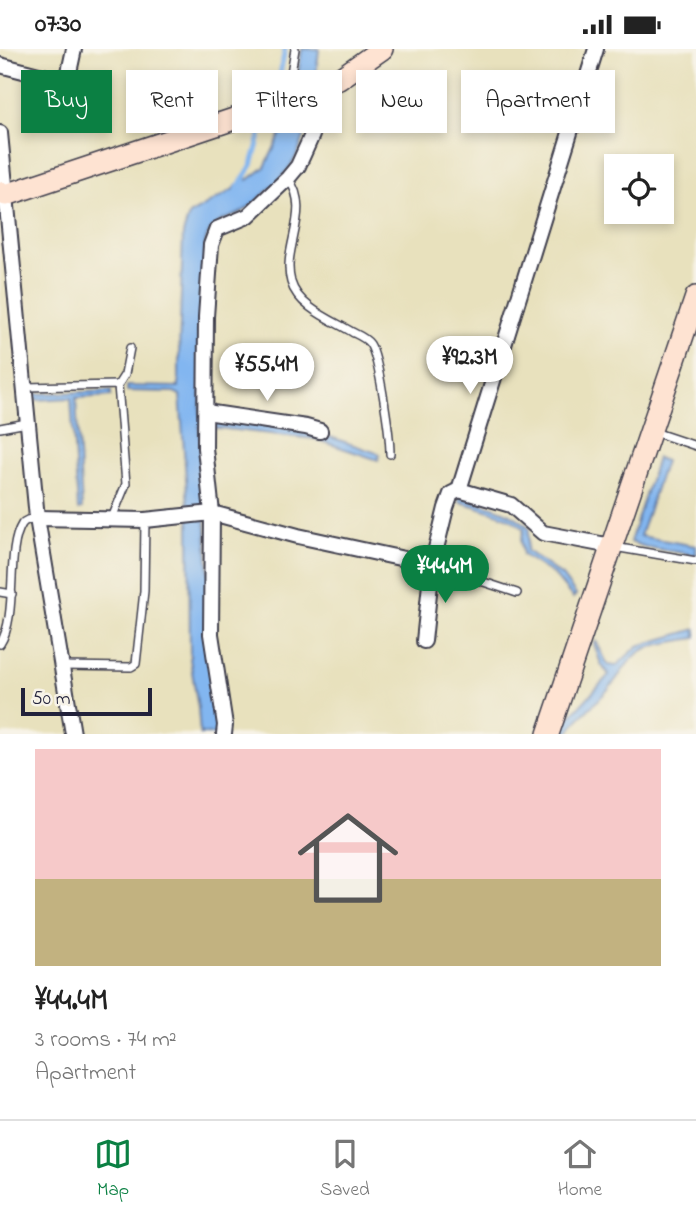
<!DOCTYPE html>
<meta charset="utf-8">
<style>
body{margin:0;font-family:"Indie Flower",sans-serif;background:#f6f6f6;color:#222;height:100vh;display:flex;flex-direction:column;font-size:26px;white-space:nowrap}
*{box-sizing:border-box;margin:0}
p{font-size:23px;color:#767676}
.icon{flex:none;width:38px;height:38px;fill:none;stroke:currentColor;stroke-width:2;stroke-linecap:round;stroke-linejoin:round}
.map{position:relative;height:685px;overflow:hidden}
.panel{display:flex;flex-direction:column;background:#fff;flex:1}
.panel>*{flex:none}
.hud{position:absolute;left:21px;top:21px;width:654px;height:63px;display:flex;gap:14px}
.controls{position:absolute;left:604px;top:105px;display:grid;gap:14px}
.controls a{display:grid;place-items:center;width:70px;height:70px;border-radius:0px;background:#fff;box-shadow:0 4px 10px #0003;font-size:35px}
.scale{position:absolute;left:21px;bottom:18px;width:131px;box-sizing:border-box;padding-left:7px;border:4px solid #22223b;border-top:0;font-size:19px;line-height:24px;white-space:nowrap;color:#22223b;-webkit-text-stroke:5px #f7f3e8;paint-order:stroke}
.price{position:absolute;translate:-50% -60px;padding:0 16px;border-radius:24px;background:#fff;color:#222;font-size:23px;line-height:46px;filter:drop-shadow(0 2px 4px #0008)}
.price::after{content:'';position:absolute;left:50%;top:42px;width:21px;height:16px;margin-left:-10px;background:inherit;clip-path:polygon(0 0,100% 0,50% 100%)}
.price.active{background:#0b8043;color:#fff}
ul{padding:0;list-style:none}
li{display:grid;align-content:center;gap:14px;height:371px;padding:0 35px}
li+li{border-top:2px solid #e0e0e0}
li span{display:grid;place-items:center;height:217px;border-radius:0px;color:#555}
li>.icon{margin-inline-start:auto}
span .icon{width:126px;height:126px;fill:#fffc;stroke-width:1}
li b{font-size:30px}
.pill{padding:0 24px;border-radius:0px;background:#fff;box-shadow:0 4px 10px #0003;font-size:24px;line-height:63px}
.pill.active{background:#0b8043;color:#fff}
.status{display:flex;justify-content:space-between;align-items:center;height:49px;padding:0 35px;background:#fff;direction:ltr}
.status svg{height:19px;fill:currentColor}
.dock{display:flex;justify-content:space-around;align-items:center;height:98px;border-top:2px solid #e0e0e0;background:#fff;font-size:19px;color:#767676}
.dock a{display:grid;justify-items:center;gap:4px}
.dock .active{color:#0b8043}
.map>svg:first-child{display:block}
.water{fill:#82b6f0;stroke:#526c96;stroke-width:2}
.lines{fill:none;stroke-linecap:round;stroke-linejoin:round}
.stream{stroke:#82b6f0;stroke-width:5}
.lane-casing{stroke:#403f4e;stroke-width:10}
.street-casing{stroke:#403f4e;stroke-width:18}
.secondary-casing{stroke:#403f4e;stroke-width:24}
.lane{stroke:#fff;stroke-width:7}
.street{stroke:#fff;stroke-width:14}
.secondary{stroke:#fee3d2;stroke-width:21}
</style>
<div class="status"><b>07:30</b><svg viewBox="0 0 49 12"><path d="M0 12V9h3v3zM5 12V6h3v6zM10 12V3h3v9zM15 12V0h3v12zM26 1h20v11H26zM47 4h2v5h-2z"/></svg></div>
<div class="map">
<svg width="696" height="685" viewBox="0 0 696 685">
<rect width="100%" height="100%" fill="#f7f3e8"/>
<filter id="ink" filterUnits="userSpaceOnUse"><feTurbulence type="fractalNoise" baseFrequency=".0143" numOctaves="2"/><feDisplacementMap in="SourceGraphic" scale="14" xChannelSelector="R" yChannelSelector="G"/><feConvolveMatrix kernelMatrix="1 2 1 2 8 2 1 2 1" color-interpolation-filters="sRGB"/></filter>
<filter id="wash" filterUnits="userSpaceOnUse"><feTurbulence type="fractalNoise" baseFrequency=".00686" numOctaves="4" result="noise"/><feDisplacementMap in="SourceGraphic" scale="28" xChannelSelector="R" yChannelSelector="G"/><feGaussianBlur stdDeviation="1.57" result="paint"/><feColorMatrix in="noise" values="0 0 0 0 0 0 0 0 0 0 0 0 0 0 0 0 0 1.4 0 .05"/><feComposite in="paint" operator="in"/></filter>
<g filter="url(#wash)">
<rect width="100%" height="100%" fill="#e8e1bd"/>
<g class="water">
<path d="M302,0H319C315,35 311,86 291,116C283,129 261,148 249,158C231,174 213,165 205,194L200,369L316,383L380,405L378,411L315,390L199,377L219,675L218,685H200L198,659L190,610L189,472L180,346L174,343L127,342V337L179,338V303L183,185L189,166L232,141L245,129L248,131L265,118L292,62Z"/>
<polygon points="111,342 111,347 76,349 82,460 78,461 71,349 36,351 35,345"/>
<polygon points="657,409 665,412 640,487 696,497 696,506 646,498 630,493"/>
<path d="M460,447C484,457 510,459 529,479L527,502L562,527L576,546L573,549L554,526L523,506L521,492L524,480C506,463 481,461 459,452Z"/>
<path d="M696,580V589C679,592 658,594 643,601C628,610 622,624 611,637C598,654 578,666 568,685H559L562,676L609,626L601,615L594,595L596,592L608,616L616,617L638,597Z"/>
</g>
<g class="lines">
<g class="stream">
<polyline points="270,44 277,41 285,0"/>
<polyline points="238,138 252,116 262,80"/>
</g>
</g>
</g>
<g filter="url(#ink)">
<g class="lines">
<defs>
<g id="lane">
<polyline points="287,48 295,0"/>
<path d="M288,129C313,162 281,199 291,233C298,258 332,271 352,283C358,286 366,289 370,295C379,309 390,385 390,405"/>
<polyline points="118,336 125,325 130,299"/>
<polyline points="25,338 118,336 126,435 112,469"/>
<polyline points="0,379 27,374"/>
<polyline points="654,383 696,397"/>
<polyline points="614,498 696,512"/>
<polyline points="432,516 517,544"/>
<polyline points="0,543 12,545"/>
<path d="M0,595C19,566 5,502 22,475C26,470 31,470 37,469"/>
<polyline points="62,617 131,618 136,615 144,542 145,471"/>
</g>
<g id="street">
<polyline points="0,16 58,31 68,28 74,0"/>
<polyline points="0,84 37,469 73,685"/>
<polyline points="206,363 306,378 320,382"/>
<polyline points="459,441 511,456 543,484 611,497"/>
<polyline points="37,469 145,471 212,464 298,487 432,516 446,459 451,445 459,441 596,0"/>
<polyline points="424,592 432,516"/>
<polyline points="224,685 225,676 211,585 212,464 205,399 206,268 211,196 217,180 248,167 288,129 298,117 312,86 323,38"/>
</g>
<g id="secondary">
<polyline points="0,143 6,146 279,55 339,30 382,0"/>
<polyline points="548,685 696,248"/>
</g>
</defs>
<use href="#lane" class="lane-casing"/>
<use href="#street" class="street-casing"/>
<use href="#secondary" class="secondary-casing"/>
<use href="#lane" class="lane"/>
<use href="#street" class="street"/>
<use href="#secondary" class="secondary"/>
</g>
</g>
</svg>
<div class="controls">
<a><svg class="icon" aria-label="locate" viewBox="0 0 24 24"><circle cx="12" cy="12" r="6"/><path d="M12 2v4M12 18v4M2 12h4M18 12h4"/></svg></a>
</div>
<div class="scale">50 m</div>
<b class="price" style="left:470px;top:347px">¥92.3M</b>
<b class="price" style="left:267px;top:354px">¥55.4M</b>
<b class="price active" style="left:445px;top:556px">¥44.4M</b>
<div class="hud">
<a class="pill active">Buy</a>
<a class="pill">Rent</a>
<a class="pill">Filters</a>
<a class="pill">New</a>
<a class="pill">Apartment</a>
</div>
</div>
<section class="panel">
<ul>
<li><span style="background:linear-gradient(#f6c9c9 60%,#c2b280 0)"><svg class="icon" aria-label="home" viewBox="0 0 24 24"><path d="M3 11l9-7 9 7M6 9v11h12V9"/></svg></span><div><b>¥44.4M</b><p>3 rooms · 74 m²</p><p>Apartment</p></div></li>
</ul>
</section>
<nav class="dock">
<a class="active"><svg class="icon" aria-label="map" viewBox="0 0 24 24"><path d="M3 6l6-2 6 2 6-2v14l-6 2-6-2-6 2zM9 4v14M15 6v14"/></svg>Map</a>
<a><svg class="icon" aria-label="saved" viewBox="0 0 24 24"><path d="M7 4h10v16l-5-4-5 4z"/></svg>Saved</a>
<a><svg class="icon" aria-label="home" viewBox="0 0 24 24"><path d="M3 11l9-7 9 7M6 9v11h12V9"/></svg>Home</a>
</nav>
